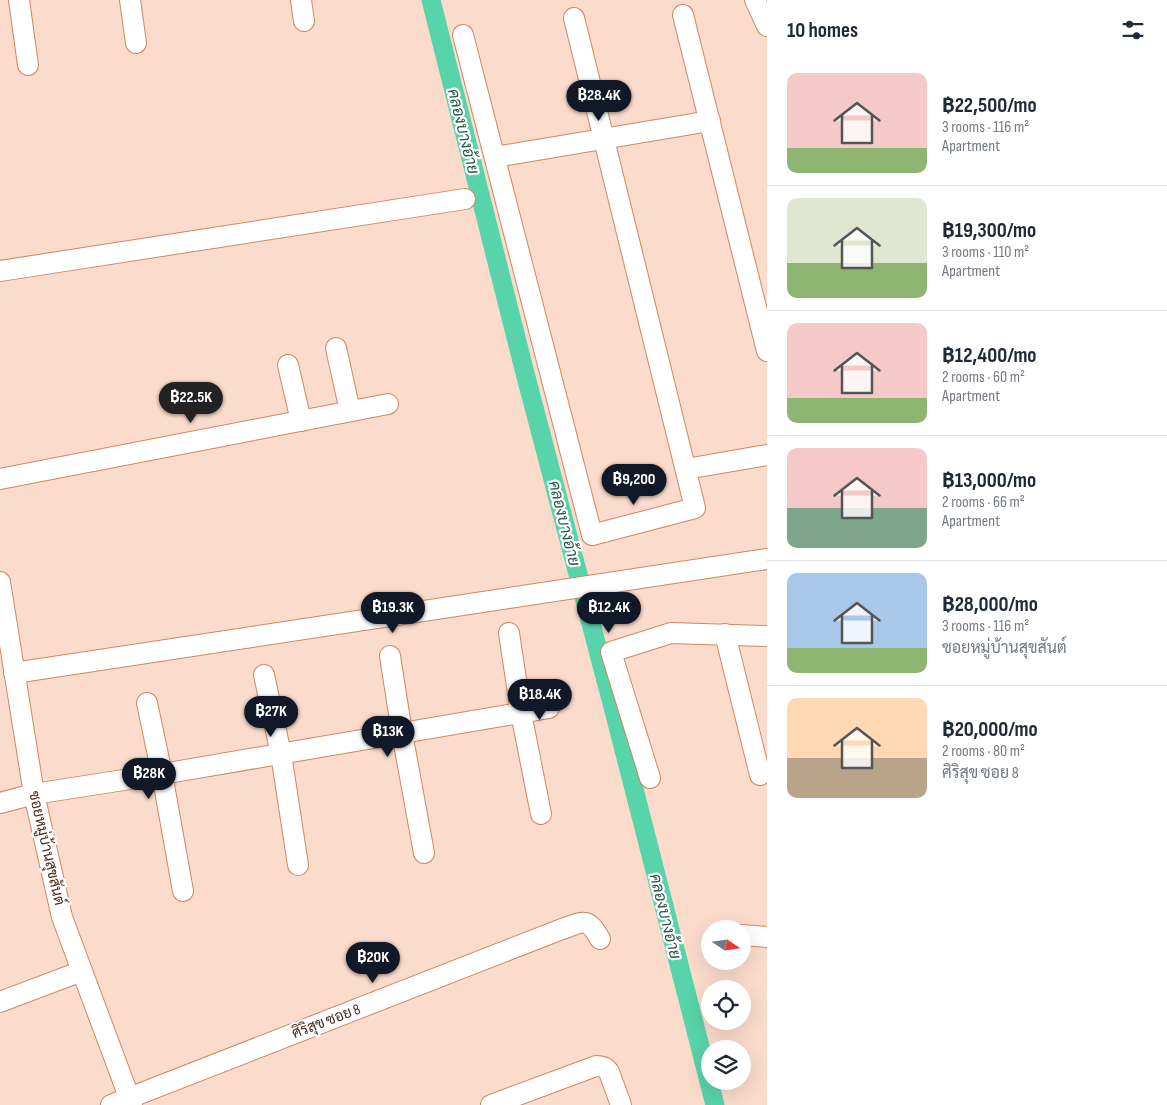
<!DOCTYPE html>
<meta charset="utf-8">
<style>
body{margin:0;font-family:"Sofia Sans Condensed",Sarabun,sans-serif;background:#f2f2f3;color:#1f2937;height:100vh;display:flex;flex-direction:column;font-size:19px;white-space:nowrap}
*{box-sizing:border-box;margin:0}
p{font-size:16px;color:#747a83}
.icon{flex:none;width:28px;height:28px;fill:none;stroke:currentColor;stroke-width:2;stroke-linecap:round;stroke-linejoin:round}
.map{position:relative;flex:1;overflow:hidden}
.details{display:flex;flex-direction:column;background:#fff;width:400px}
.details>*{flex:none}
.needle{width:32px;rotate:103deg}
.controls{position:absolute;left:701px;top:920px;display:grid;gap:10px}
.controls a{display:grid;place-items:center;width:50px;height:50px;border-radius:50%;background:#fff;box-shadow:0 5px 20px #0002;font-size:25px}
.price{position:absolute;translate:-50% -42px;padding:0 11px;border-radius:18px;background:#111827;color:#fff;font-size:16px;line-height:32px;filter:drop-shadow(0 1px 2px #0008)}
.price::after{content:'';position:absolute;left:50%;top:30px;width:15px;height:11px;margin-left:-8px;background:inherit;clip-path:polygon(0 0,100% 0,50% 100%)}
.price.current{background:#222;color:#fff}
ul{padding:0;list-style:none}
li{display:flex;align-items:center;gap:15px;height:125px;padding:0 20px}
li+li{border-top:1px solid #e0e1e3}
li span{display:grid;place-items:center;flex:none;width:140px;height:100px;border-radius:10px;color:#555}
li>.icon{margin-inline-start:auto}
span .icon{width:60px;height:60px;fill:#fffc;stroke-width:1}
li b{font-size:21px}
h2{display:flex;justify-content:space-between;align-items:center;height:60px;padding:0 20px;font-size:21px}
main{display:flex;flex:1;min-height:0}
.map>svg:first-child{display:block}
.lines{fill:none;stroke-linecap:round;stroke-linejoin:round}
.canal{stroke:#57d4a9;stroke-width:19}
.minor-casing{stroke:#cf8763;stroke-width:22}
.minor{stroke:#fff;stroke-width:20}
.labels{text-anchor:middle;stroke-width:4.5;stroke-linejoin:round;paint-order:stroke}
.street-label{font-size:15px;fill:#4d2f1f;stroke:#fff}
.water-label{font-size:16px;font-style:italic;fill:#245745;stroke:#fff}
</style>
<main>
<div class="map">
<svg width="767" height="1105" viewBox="0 0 767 1105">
<rect width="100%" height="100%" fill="#fbdbcc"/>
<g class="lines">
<polyline class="canal" points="431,0 526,377 613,707 715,1105"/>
<defs>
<g id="minor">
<polyline points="19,0 28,65"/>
<polyline points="130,0 136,43"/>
<polyline points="301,0 304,21"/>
<polyline points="755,0 767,26"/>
<polyline points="683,15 767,351"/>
<polyline points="463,35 592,535 695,508 574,18"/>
<polyline points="495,157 710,121"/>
<polyline points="0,271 465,199"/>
<polyline points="336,348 350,411"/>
<polyline points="288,365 301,421"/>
<polyline points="686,469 767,455"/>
<polyline points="0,479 388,404"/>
<polyline points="0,582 34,794 62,917 82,971 132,1105"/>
<polyline points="509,633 521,713 541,814"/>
<polyline points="725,634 760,775"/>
<polyline points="390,656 402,733 424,853"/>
<polyline points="14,673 767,559"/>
<polyline points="264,675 281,754 298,865"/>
<polyline points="147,703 162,774 183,891"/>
<polyline points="650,778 611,652 671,633 767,636"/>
<polyline points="0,803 34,794 162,774 549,708"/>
<polyline points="742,935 767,937"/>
<polyline points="0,1002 82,971"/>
<path d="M111,1105L562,929C585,921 587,917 600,939"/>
<path d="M491,1105L596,1066C602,1066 606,1067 609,1072L621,1105"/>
</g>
</defs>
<use href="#minor" class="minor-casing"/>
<use href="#minor" class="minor"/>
</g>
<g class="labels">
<g class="street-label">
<text transform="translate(47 848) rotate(77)" y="5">ซอยหมู่บ้านสุขสันต์</text>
<text transform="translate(326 1021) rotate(-21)" y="5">ศิริสุข ซอย 8</text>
</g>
<g class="water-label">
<text transform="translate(464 131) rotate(76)" y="6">คลองบางอ้าย</text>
<text transform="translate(565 523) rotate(76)" y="6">คลองบางอ้าย</text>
<text transform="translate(666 916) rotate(76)" y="6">คลองบางอ้าย</text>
</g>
</g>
</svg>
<div class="controls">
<a><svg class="needle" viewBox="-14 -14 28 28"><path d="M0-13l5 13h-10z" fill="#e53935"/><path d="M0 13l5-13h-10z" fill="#747a83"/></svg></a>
<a><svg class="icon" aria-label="locate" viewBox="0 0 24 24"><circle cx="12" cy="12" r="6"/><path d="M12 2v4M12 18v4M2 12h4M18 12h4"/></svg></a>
<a><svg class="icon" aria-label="layers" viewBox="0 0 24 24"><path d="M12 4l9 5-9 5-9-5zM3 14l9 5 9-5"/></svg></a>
</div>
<b class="price" style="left:599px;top:122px">฿28.4K</b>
<b class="price current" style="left:191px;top:424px">฿22.5K</b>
<b class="price" style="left:634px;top:506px">฿9,200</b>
<b class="price" style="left:393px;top:634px">฿19.3K</b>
<b class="price" style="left:609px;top:634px">฿12.4K</b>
<b class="price" style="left:540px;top:721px">฿18.4K</b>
<b class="price" style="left:271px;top:738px">฿27K</b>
<b class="price" style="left:388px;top:758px">฿13K</b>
<b class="price" style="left:149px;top:800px">฿28K</b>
<b class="price" style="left:373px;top:984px">฿20K</b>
</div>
<section class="details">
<h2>10 homes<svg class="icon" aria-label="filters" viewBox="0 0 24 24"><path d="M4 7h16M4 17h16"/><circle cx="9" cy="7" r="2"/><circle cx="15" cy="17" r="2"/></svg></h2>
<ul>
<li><span style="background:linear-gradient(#f6c9c9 75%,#8fb573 0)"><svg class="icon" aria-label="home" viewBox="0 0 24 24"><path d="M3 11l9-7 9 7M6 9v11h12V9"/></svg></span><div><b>฿22,500/mo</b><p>3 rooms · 116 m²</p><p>Apartment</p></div></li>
<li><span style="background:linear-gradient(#dfe7d0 65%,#8fb573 0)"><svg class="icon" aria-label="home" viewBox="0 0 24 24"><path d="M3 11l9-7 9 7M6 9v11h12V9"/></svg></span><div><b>฿19,300/mo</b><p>3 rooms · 110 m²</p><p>Apartment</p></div></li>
<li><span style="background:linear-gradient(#f6c9c9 75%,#8fb573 0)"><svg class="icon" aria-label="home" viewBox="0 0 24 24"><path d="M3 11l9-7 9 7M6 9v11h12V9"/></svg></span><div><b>฿12,400/mo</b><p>2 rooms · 60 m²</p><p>Apartment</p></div></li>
<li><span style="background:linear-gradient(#f6c9c9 60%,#7fa58c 0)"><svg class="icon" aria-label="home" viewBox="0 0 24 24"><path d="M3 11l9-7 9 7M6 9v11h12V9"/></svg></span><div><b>฿13,000/mo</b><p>2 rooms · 66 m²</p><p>Apartment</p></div></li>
<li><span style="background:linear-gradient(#a9c7e8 75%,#8fb573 0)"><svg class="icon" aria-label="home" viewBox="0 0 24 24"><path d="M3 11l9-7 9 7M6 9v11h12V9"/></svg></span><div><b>฿28,000/mo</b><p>3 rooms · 116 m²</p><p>ซอยหมู่บ้านสุขสันต์</p></div></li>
<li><span style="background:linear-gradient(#ffd9b3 60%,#b9a48a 0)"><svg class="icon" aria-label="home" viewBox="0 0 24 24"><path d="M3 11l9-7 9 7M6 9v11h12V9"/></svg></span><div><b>฿20,000/mo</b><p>2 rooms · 80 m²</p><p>ศิริสุข ซอย 8</p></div></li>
</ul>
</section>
</main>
